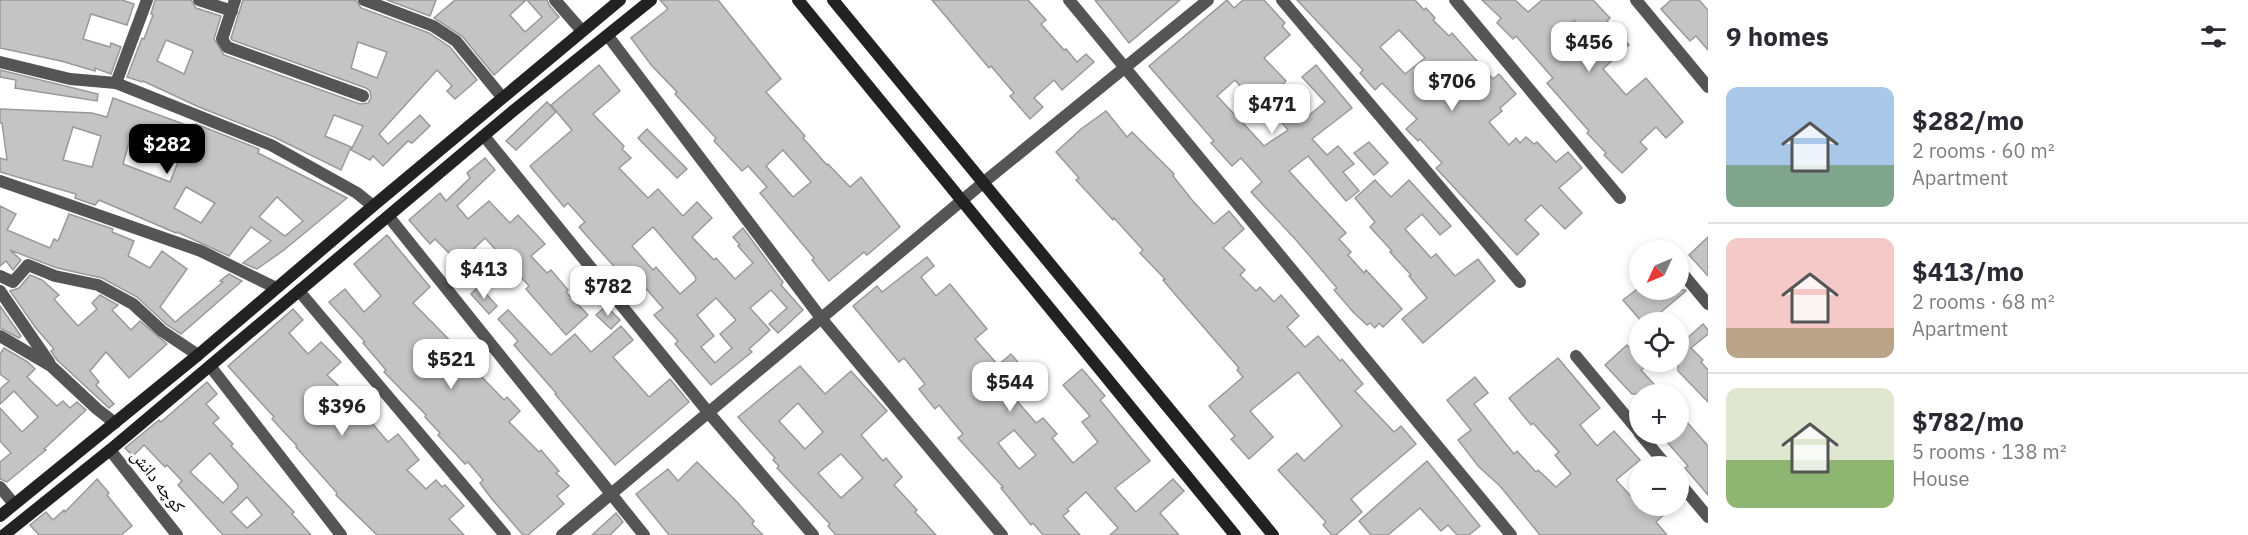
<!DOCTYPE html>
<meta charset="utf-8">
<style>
body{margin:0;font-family:"IBM Plex Sans","Noto Naskh Arabic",sans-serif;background:#f2f2f3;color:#2b2b33;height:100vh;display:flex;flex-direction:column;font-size:22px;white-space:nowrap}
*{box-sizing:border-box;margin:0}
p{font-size:20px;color:#7c7c81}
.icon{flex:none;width:33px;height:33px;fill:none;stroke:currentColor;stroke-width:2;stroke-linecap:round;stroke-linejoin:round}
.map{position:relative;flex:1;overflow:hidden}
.drawer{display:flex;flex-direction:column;background:#fff;width:540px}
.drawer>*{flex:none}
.needle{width:39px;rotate:226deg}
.fabs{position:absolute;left:1629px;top:240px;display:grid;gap:12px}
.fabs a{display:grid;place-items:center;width:60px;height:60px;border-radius:50%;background:#fff;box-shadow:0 3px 9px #0003;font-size:30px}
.price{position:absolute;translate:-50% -51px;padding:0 14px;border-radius:12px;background:#fff;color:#222;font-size:20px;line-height:39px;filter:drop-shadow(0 2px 3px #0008)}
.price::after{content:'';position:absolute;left:50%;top:36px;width:18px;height:14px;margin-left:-9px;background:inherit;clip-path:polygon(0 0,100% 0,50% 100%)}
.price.selected{background:#000;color:#fff}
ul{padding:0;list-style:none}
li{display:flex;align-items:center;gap:18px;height:150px;padding:0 18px}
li+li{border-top:2px solid #e1e1e2}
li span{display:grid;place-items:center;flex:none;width:168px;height:120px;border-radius:12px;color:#555}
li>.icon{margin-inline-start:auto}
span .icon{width:72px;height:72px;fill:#fffc;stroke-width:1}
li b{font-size:26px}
h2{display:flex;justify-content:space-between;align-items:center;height:72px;padding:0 18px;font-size:26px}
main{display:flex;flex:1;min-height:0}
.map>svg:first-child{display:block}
.building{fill:#c4c4c4;stroke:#999;stroke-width:1.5;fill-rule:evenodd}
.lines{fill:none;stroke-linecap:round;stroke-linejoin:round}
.street{stroke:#555;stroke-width:12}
.secondary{stroke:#222;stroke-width:12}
.labels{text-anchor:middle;stroke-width:5;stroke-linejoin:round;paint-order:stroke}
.street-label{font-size:18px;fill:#000;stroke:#fff}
</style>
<main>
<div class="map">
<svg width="1708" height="535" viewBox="0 0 1708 535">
<rect width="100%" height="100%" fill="#fff"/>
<g class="building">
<polygon points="0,0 122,0 134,4 127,25 91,14 83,39 110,47 111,43 121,47 111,74 95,68 95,71 61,61 0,48"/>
<path d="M155,0H191L196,8L221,16L214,39L224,55L360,104L368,103L371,98L370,91L366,88L232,40L231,38L243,0H356L361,8L429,33L450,47L477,80L455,99L447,91L452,86L437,70L379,134L388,144L420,115L430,126L412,143L408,141L383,166L373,156L370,160L351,150L363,126L334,115L325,136L351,147L341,170L274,137L199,107L143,81L142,82L127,77L142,38L144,39L153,15L151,14ZM166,40L193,51L184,74L157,61ZM358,42L387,52L377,78L351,68Z"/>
<polygon points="387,0 436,0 430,16"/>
<polygon points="455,0 526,0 510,15 525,32 542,17 527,0 547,0 549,5 559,17 494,75 462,36 434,18"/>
<path d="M660,0H718L781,79L766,92L805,136L803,138L827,165L828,164L850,187L861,177L900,227L867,255L864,252L829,281L812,260L814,258L760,193L767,187L748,166L742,171L714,141L716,138L675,94L677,92L652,66L631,38L668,9ZM783,150L811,182L793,197L766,166Z"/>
<polygon points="932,0 1028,0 1046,20 1041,24 1064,50 1066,49 1077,62 1086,54 1094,62 1062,90 1054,80 1034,98 1043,107 1030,119 1010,96 1014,93 991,66 989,68"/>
<polygon points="1095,0 1180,0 1129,43"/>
<path d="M1227,0L1234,8L1243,0H1264L1285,23L1282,26L1290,35L1264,58L1286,81L1281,86L1307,117L1325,102L1302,77L1316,65L1352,108L1312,139L1327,155L1338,146L1354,164L1343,172L1359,191L1346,201L1308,156L1289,171L1346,233L1339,239L1351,252L1348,255L1364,273L1366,270L1402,309L1383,327L1379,323L1375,328L1370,323L1367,325L1354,313L1334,290L1337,288L1296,240L1251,192L1262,182L1241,158L1232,166L1211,143L1214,141L1149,66ZM1235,80L1252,100L1235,115L1217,96ZM1266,103L1288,130L1264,146L1243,123Z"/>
<path d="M1297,0H1415L1424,10L1426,8L1435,18L1433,20L1449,36L1452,33L1493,79L1499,74L1516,94L1500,108L1502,111L1489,122L1509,145L1516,138L1520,143L1526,137L1534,144L1537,142L1556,162L1568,152L1582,168L1559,188L1582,213L1565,229L1541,205L1525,220L1539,234L1517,255L1436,168L1442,163L1420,139L1418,141L1406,129L1417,119L1382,83L1375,90L1360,73L1363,70ZM1399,30L1425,58L1405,74L1380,47Z"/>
<path d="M1482,0H1515L1528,12L1542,0H1593L1610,18L1607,21L1629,45L1603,69L1626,95L1646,78L1683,122L1666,138L1656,127L1640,142L1647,149L1622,173L1604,155L1606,153L1587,133L1589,131L1547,83L1553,78L1516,36L1513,39L1497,23L1501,18ZM1574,20L1590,39L1570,58L1553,40Z"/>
<polygon points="1671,0 1699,0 1708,10 1708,50 1696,36 1690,41 1661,9"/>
<path d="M599,65L620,91L593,114L624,146L622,149L631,158L619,168L648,198L658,189L683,216L697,202L712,218L692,237L714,260L716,258L735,279L753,263L738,246L740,245L733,237L743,228L783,282L781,285L803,310L778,333L769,324L787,308L771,290L750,308L770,330L749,349L752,352L711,385L675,344L678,341L654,315L663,308L642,284L635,290L579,227L585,222L568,203L564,207L530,166L572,130L551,105ZM653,227L695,276L696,280L680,294L656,267L653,270L632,246ZM716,298L736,320L720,334L732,348L715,363L701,347L714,336L697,315Z"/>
<polygon points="0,70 98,94 97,101 15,88 16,80 0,77"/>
<path d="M113,98L194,128L196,124L259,149L258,153L347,198L284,250L257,269L243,263L271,241L251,227L229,256L177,232L176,233L99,200L95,205L75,198L76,194L0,172V158L7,160L2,123H0V109L92,113L107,117ZM73,127L101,136L92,167L63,160ZM132,132L182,152L170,182L123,164ZM186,187L215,203L201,223L174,208ZM277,197L303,221L285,236L259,217Z"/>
<polygon points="547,102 556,112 516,150 506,141"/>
<polygon points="1106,111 1127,137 1132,132 1174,174 1173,176 1192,200 1214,224 1229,211 1244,229 1223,248 1245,270 1240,275 1256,291 1260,287 1274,302 1281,295 1299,316 1287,327 1305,347 1318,336 1340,361 1342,359 1363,384 1355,391 1394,432 1401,426 1416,444 1351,499 1362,512 1336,535 1332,535 1323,525 1326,522 1278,470 1297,453 1304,461 1342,426 1298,372 1250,411 1273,437 1249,459 1231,439 1235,436 1209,406 1243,377 1237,370 1239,368 1180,300 1163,280 1165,279 1140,253 1143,250 1114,218 1113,220 1076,180 1079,178 1056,152 1081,129"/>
<polygon points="647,129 687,169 677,178 638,138"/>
<polygon points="1369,142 1388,163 1374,175 1354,153"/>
<polygon points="485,158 495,170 457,206 468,219 489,201 510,223 518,215 545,244 531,256 547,273 551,270 568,290 566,292 588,315 566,335 526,289 529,286 485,238 459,263 435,239 430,244 409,220 440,193 446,201 470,178 467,173"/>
<polygon points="1375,180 1391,197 1409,180 1451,226 1440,235 1422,214 1405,229 1431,258 1436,254 1455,276 1478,259 1495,281 1423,343 1402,319 1427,298 1409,276 1411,275 1390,252 1392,251 1370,227 1375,222 1355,198"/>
<polygon points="0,206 16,214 7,230 50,248 54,239 58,241 69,214 113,229 112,232 134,241 128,256 150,268 162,251 187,269 160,307 175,322 223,282 220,281 229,274 242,281 181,334 167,325 137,297 102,278 57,268 10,250 21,260 13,270 6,261 0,266"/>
<polygon points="387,235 430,287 413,303 478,369 476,371 504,400 507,397 520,411 509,422 539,452 541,450 559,471 556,473 569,486 557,496 564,504 528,535 523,535 491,498 480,483 483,480 468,462 465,464 438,435 440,433 425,417 426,415 384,372 386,370 363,343 365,342 329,302 345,289 364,312 381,296 354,264"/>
<polygon points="1708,237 1708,276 1689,255"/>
<path d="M927,257L934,266L921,277L936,296L950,284L987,329L975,339L998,365L1011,354L1030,376L1010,393L1036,423L1043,418L1057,434L1052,438L1073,463L1098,442L1082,422L1090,416L1063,385L1082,369L1105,396L1100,400L1150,461L1115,488L1136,512L1173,479L1184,491L1160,513L1179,535H1110L1118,528L1086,492L1067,509L1069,511L1063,516L1080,535H1043L1033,523L1031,525L1001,488L1003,487L958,438L963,434L939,405L935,409L919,389L925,384L904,358L899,362L853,306L877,286L882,292ZM1014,430L1036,455L1019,469L998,443Z"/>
<polygon points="30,275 42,280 59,295 54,299 78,326 97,309 92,303 100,295 118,305 112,310 131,330 140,321 167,344 129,378 106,352 90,371 99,382 96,385 114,404 109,408 57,360 51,351 54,349 35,327 10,291 19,288"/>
<polygon points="479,286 497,306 489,314 471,294"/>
<polygon points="1636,290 1685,290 1686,291 1649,322 1642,322 1623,300"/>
<polygon points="0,306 21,336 19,338 0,328"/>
<polygon points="606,306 620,320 611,329 596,315"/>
<polygon points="293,309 303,320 289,333 308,354 321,342 341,362 327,375 349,396 388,442 398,434 419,460 407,470 426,489 436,480 442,487 445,485 464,506 449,519 464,535 377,535 336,495 337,493 296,447 297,446 272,419 274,417 228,366"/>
<polygon points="508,310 551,355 575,334 591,352 621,326 633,340 613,357 649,397 670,379 689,402 615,465 555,394 556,393 514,345 518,341 498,319"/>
<polygon points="1703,324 1708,330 1708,334 1691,348 1703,360 1701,362 1708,370 1708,402 1678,371 1678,335 1684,341"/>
<polygon points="1627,345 1640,359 1640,362 1646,366 1641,370 1663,394 1632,394 1605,365"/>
<polygon points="4,348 28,362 35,369 27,377 57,406 63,401 70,408 77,402 86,410 44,449 46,450 7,482 0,479 0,462 11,453 0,441 0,408 22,432 38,417 14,391 0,404 0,389 9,381 0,374 0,354"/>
<polygon points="1558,358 1600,408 1580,425 1597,446 1614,431 1640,460 1616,480 1640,506 1673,506 1656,522 1667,535 1540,535 1500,486 1479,467 1458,440 1471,430 1447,400 1475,377 1488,393 1474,404 1514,454 1517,451 1536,472 1538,470 1556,487 1571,474 1555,455 1559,452 1533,423 1531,425 1509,398"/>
<path d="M800,366L825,394L851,371L887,411L861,435L883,461L886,458L902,477L894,485L917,510L915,512L936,535H836L828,526L830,524L777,468L779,466L773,460L775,458L738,417ZM798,403L823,432L805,449L779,421ZM841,454L863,478L841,498L818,473Z"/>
<path d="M207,382L217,394L206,404L219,418L213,423L233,444L231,446L294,512L292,514L311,535H223L178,485L182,481L167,465L165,467L144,445L133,456L125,448L159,420L161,422ZM210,453L238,485V488L223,503L190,472ZM247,497L262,515L247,528L231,512Z"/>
<polygon points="1678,412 1708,446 1708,495 1685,468 1688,466 1660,434 1678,434"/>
<polygon points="1427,461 1480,526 1469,535 1457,535 1448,525 1441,531 1420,508 1388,535 1371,535 1359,521"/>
<polygon points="697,462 737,502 754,521 752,524 763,535 669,535 636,494 668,469 678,481"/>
<polygon points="97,479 109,493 107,495 132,526 121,535 39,535 30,525 46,512 53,520 64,510 65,512"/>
<polygon points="616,513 623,522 610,535 592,535"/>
</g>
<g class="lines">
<g class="street">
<polyline points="199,0 232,11"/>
<polyline points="235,0 222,39 227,47 363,96"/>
<polyline points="364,0 433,26 456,41 502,97"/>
<polyline points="555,0 582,31"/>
<polyline points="1069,0 1511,535"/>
<polyline points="1282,0 1520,282"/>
<polyline points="1455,0 1620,198"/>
<polyline points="1636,0 1708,87"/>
<polyline points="608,36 821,318 1002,535"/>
<polyline points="0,62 70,79 116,83 271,145 357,193 373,206"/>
<polyline points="116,83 147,0"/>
<polyline points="484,136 708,412 813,535"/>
<polyline points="0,181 201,251 276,288"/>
<polyline points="389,217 644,535"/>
<polyline points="1678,268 1708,304"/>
<polyline points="0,276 13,282 28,265 55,276 98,285 133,304 162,331 198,355"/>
<polyline points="0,291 49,362"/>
<polyline points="299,291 505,535"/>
<polyline points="0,336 51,366 97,409 115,423"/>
<polyline points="1576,356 1640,433"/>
<polyline points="210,366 341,535"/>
<polyline points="1640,434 1667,466"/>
<polyline points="110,450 177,535"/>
<polyline points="1678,481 1708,517"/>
<polyline points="0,487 14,504"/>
<polyline points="562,535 984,182 1208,0"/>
</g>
<g class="secondary">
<polyline points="798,0 1235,535"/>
<polyline points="833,0 1273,535"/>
<polyline points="0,516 198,355 373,206 620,0"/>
<polyline points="4,535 110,450 513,111 651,0"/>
</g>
</g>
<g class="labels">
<g class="street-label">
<text transform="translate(158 481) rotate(52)" y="6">کوچه دانش</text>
</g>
</g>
</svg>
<div class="fabs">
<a><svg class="needle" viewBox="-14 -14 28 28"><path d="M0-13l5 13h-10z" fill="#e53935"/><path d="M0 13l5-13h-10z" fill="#7c7c81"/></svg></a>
<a><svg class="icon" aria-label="locate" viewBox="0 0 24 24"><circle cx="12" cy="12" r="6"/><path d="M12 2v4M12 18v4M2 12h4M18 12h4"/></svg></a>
<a>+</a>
<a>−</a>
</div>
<b class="price" style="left:1589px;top:73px">$456</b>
<b class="price" style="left:1452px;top:112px">$706</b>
<b class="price" style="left:1272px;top:135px">$471</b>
<b class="price selected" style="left:167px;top:175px">$282</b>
<b class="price" style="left:484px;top:300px">$413</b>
<b class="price" style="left:608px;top:317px">$782</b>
<b class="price" style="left:451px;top:390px">$521</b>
<b class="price" style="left:1010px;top:413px">$544</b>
<b class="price" style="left:342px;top:437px">$396</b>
</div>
<section class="drawer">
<h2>9 homes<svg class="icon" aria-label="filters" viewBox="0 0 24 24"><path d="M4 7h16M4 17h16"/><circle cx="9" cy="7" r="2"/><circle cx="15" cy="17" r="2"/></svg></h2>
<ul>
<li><span style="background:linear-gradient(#a9c7e8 65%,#7fa58c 0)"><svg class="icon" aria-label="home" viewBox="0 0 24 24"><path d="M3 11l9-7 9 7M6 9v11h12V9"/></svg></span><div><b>$282/mo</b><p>2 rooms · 60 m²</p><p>Apartment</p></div></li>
<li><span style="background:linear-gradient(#f6c9c9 75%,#b9a48a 0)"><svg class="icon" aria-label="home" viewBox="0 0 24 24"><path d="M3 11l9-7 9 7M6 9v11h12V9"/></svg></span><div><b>$413/mo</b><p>2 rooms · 68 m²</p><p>Apartment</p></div></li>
<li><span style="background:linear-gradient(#dfe7d0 60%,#8fb573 0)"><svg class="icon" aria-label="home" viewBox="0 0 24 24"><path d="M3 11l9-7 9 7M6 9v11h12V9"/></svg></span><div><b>$782/mo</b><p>5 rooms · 138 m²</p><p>House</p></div></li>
</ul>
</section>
</main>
